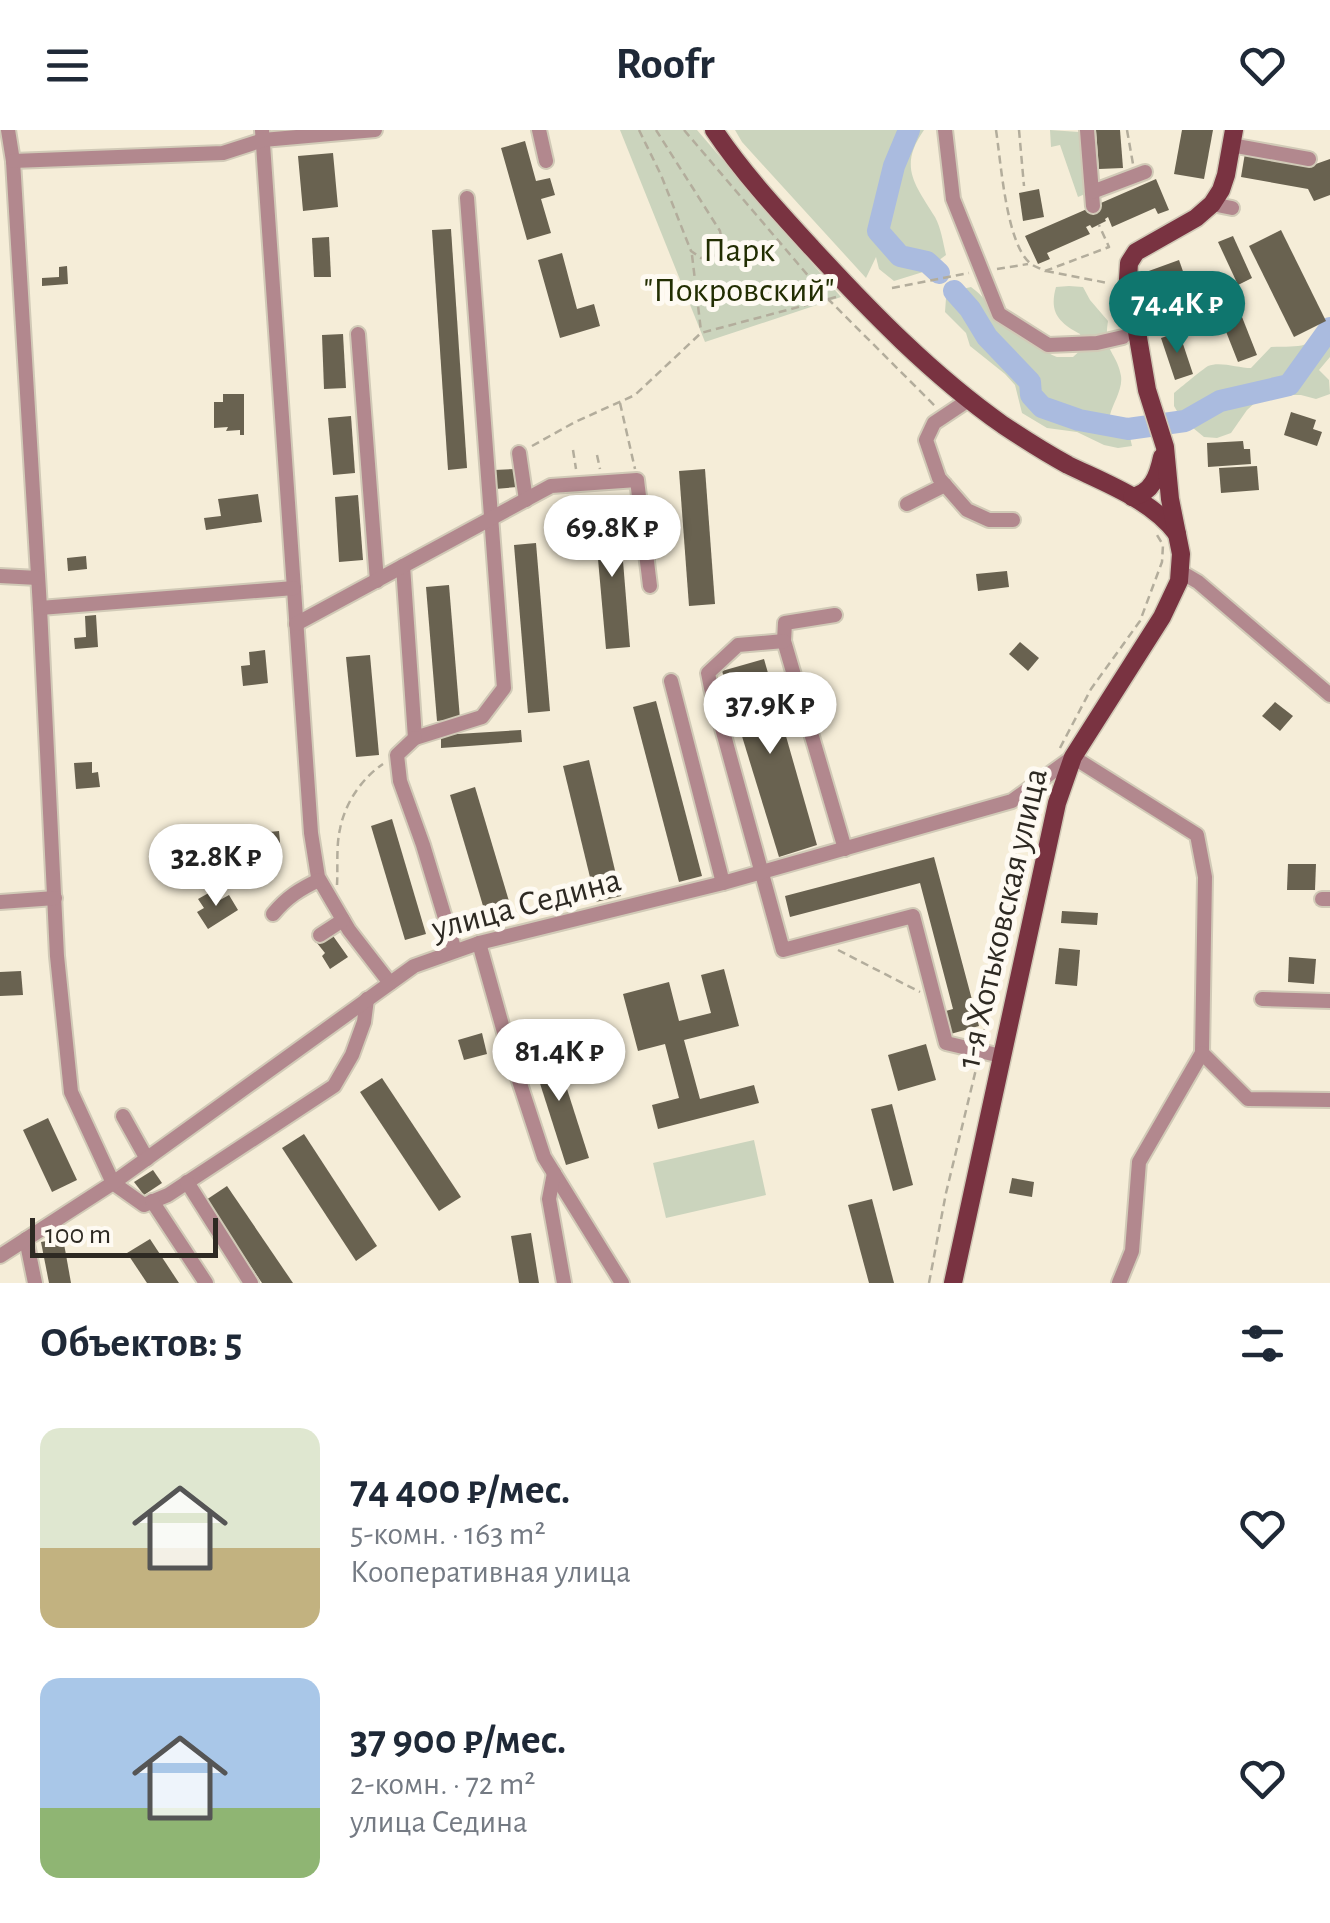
<!DOCTYPE html>
<html lang="ru">
<meta charset="utf-8">
<style>
body{margin:0;font-family:"Alegreya Sans",sans-serif;background:#f2f2f3;color:#1f2937;height:100vh;display:flex;flex-direction:column;font-size:38px;white-space:nowrap}
*{box-sizing:border-box;margin:0}
p{font-size:32px;color:#747a83}
.icon{flex:none;width:55px;height:55px;fill:none;stroke:currentColor;stroke-width:2;stroke-linecap:round;stroke-linejoin:round}
.map{position:relative;height:1153px;overflow:hidden}
.side{display:flex;flex-direction:column;background:#fff;flex:1}
.side>*{flex:none}
.scale{position:absolute;left:30px;bottom:25px;width:188px;box-sizing:border-box;padding-left:10px;border:5px solid #2e2a23;border-top:0;font-size:28px;line-height:35px;white-space:nowrap;color:#2e2a23;-webkit-text-stroke:8px #fefaf2;paint-order:stroke}
.price{position:absolute;translate:-50% -85px;padding:0 22px;border-radius:35px;background:#fff;color:#222;font-size:32px;line-height:65px;filter:drop-shadow(0 2px 5px #0008)}
.price::after{content:'';position:absolute;left:50%;top:60px;width:30px;height:22px;margin-left:-15px;background:inherit;clip-path:polygon(0 0,100% 0,50% 100%)}
.price.on{background:#0f766e;color:#fff}
ul{padding:0;list-style:none}
li{display:flex;align-items:center;gap:30px;height:250px;padding:0 40px}
li span{display:grid;place-items:center;flex:none;width:280px;height:200px;border-radius:20px;color:#555}
li>.icon{margin-inline-start:auto}
span .icon{width:120px;height:120px;fill:#fffc;stroke-width:1}
li b{font-size:42px}
h2{display:flex;justify-content:space-between;align-items:center;height:120px;padding:0 40px;font-size:42px}
header{display:flex;justify-content:space-between;align-items:center;height:130px;padding:0 40px;background:#fff;font-size:45px;font-weight:700}
.map>svg:first-child{display:block}
.green{fill:#cbd4bd}
.lines{fill:none;stroke-linecap:round;stroke-linejoin:round}
.river{stroke:#aabbdf;stroke-width:22}
.building{fill:#696250}
.minor-casing{stroke:#d1cab7;stroke-width:18}
.major-casing{stroke:#d1cab7;stroke-width:21}
.path{stroke:#b3ad9c;stroke-width:2.5;stroke-dasharray:8 5;stroke-linecap:butt}
.minor{stroke:#b2888e;stroke-width:14}
.major{stroke:#793341;stroke-width:18}
.labels{text-anchor:middle;stroke-width:10;stroke-linejoin:round;paint-order:stroke}
.park-label{font-size:35px;fill:#222e02;stroke:#fefaf2}
.street-label{font-size:35px;fill:#2e2a23;stroke:#fefaf2}
</style>
<header><svg class="icon" aria-label="menu" viewBox="0 0 24 24"><path d="M4 6h16M4 12h16M4 18h16"/></svg>Roofr<svg class="icon" aria-label="heart" viewBox="0 0 24 24"><path d="M12 20l-8-8c-3-5 5-10 8-4 3-6 11-1 8 4z"/></svg></header>
<div class="map">
<svg width="1330" height="1153" viewBox="0 0 1330 1153">
<rect width="100%" height="100%" fill="#f5edd8"/>
<g class="green">
<polygon points="620,0 697,0 841,167 705,212"/>
<path d="M735,0H924C898,37 915,54 935,87C941,98 943,112 946,125L923,142L894,151L879,139L876,127L866,148L742,12Z"/>
<polygon points="1050,0 1079,2 1085,64 1078,67 1060,15 1051,17"/>
<path d="M1069,156L1083,157L1090,170L1108,191C1103,223 1117,222 1121,246C1123,259 1113,273 1110,285L1130,307L1132,316L1118,318L1104,315L1077,302L1047,298L1022,283L1015,255L1005,244L970,216L966,203L945,182L946,168L958,160L971,157C984,166 988,175 997,187C1003,196 1047,224 1057,227C1060,227 1070,227 1073,227L1083,218L1080,204C1058,192 1049,182 1056,157Z"/>
<path d="M1330,191V227L1319,240L1329,250L1330,264L1316,269L1301,265H1271L1258,270L1247,280L1231,303L1217,308L1204,307L1181,288L1174,276V263C1180,258 1203,239 1208,236C1220,231 1238,238 1251,238L1271,217C1301,216 1312,220 1330,191Z"/>
<polygon points="754,1010 766,1065 666,1088 653,1033"/>
</g>
<g class="lines">
<g class="river">
<polyline points="909,0 894,36 878,101 900,126 927,132 939,143"/>
<polyline points="954,161 970,179 987,207 1030,252 1031,265 1042,277 1079,290 1128,299 1185,291 1220,271 1289,255 1330,198"/>
</g>
</g>
<g class="building">
<polygon points="1096,0 1120,0 1123,38 1099,39"/>
<polygon points="1182,0 1213,0 1204,49 1174,44"/>
<polygon points="525,11 536,51 550,48 555,65 541,69 551,103 527,110 501,18"/>
<polygon points="333,23 338,77 303,81 298,26"/>
<polygon points="1245,23 1313,35 1330,29 1330,65 1314,71 1308,59 1241,47"/>
<polygon points="1156,49 1169,80 1158,84 1155,78 1112,97 1108,87 1105,89 1106,91 1092,98 1090,95 1086,97 1090,104 1047,123 1050,129 1038,134 1025,106"/>
<polygon points="1039,59 1044,87 1023,91 1019,63"/>
<polygon points="451,99 467,338 448,340 432,100"/>
<polygon points="1281,100 1326,191 1294,207 1249,116"/>
<polygon points="1233,106 1252,148 1238,155 1218,112"/>
<polygon points="329,107 331,147 314,147 312,108"/>
<polygon points="562,123 577,179 594,174 600,196 560,208 538,130"/>
<polygon points="1179,130 1191,164 1158,176 1146,142"/>
<polygon points="67,136 68,154 42,156 42,148 59,147 59,137"/>
<polygon points="1229,154 1257,225 1238,232 1210,161"/>
<polygon points="1179,202 1193,244 1175,250 1161,208"/>
<polygon points="343,204 346,258 324,259 322,205"/>
<polygon points="223,264 244,264 244,305 240,305 240,300 226,301 228,297 214,298 214,272 223,272"/>
<polygon points="1291,282 1316,290 1313,299 1322,302 1317,316 1284,305"/>
<polygon points="351,286 355,343 333,345 328,288"/>
<polygon points="1243,311 1244,319 1250,319 1251,334 1208,337 1207,313"/>
<polygon points="1257,336 1259,360 1221,363 1219,338"/>
<polygon points="516,339 517,357 495,359 494,340"/>
<polygon points="705,339 715,474 689,476 679,341"/>
<polygon points="258,364 262,392 206,400 204,388 221,386 218,369"/>
<polygon points="358,365 363,430 339,432 335,367"/>
<polygon points="619,382 630,517 606,519 594,384"/>
<polygon points="536,413 550,581 528,583 514,415"/>
<polygon points="86,426 87,439 68,441 67,428"/>
<polygon points="1007,441 1009,457 978,461 976,444"/>
<polygon points="449,455 460,589 437,591 426,457"/>
<polygon points="96,485 98,517 75,519 74,508 86,507 85,486"/>
<polygon points="1020,512 1039,528 1028,541 1009,524"/>
<polygon points="265,520 268,553 243,556 241,536 250,535 249,522"/>
<polygon points="370,525 379,625 356,627 346,527"/>
<polygon points="764,529 817,715 779,727 722,541"/>
<polygon points="656,571 702,746 679,752 633,577"/>
<polygon points="1275,572 1293,586 1280,601 1262,586"/>
<polygon points="521,600 522,612 441,618 441,605"/>
<polygon points="589,630 621,766 596,772 563,636"/>
<polygon points="92,632 92,643 98,642 100,657 76,659 74,633"/>
<polygon points="475,657 514,788 489,796 450,665"/>
<polygon points="392,689 426,804 405,810 371,696"/>
<polygon points="279,701 282,734 260,736 258,718 251,716 250,704"/>
<polygon points="934,727 979,896 947,905 942,882 953,879 920,753 790,787 785,766"/>
<polygon points="1288,734 1316,734 1315,760 1287,760"/>
<polygon points="214,760 220,770 229,765 238,780 208,799 197,782 204,778 198,769"/>
<polygon points="1062,781 1098,783 1097,795 1061,793"/>
<polygon points="331,803 348,827 330,839 322,826 325,823 317,813"/>
<polygon points="1059,818 1080,820 1077,856 1055,854"/>
<polygon points="1289,827 1316,829 1314,854 1288,852"/>
<polygon points="724,839 739,896 684,910 700,969 754,955 759,973 658,999 652,975 679,968 665,914 638,921 623,864 669,852 679,891 711,883 701,845"/>
<polygon points="21,841 23,865 0,866 0,842"/>
<polygon points="482,903 487,924 464,930 458,910"/>
<polygon points="552,912 589,1028 566,1035 529,919"/>
<polygon points="926,914 936,950 898,961 888,925"/>
<polygon points="382,948 461,1067 439,1081 360,962"/>
<polygon points="892,974 913,1055 893,1061 871,979"/>
<polygon points="48,988 77,1050 52,1062 23,1000"/>
<polygon points="304,1004 377,1116 356,1131 282,1018"/>
<polygon points="153,1040 162,1053 144,1065 134,1052"/>
<polygon points="1012,1048 1034,1052 1032,1067 1009,1063"/>
<polygon points="227,1056 293,1153 262,1153 206,1070"/>
<polygon points="872,1069 894,1153 869,1153 848,1075"/>
<polygon points="531,1103 539,1153 519,1153 511,1106"/>
<polygon points="63,1108 71,1153 49,1153 41,1112"/>
<polygon points="150,1109 179,1153 147,1153 127,1123"/>
</g>
<g class="lines">
<defs>
<g id="minor">
<polyline points="8,0 13,31 40,478 57,826 71,962 113,1053 144,1075 168,1065 334,956 352,925 364,892 367,869"/>
<polyline points="262,0 311,703 318,747 349,800 390,853"/>
<polyline points="539,0 546,31"/>
<polyline points="945,0 953,69 999,184 1048,215 1097,213 1123,207"/>
<polyline points="1087,0 1093,76"/>
<polyline points="1231,15 1309,29"/>
<polyline points="13,31 223,23 263,10 375,0"/>
<polyline points="1092,62 1145,42"/>
<polyline points="1212,74 1232,78"/>
<polyline points="358,204 377,451"/>
<polyline points="970,269 934,293 926,310 939,348 967,380 989,390 1013,390"/>
<polyline points="519,323 526,370"/>
<polyline points="907,374 945,355"/>
<polyline points="403,436 415,608 482,587 504,558 467,68"/>
<polyline points="1181,442 1198,452 1330,565"/>
<polyline points="0,446 38,448"/>
<polyline points="40,478 294,458"/>
<polyline points="835,485 785,493 784,511 845,719"/>
<polyline points="296,494 551,356 637,350 650,456"/>
<polyline points="784,511 738,515 708,543 711,558 783,820 913,786 946,913 1001,926"/>
<polyline points="671,551 723,753"/>
<polyline points="415,608 397,625 400,651 423,715 455,821"/>
<polyline points="1322,769 1330,769"/>
<polyline points="0,772 55,768"/>
<path d="M273,784C287,767 300,759 319,750"/>
<polyline points="320,805 343,790"/>
<polyline points="479,813 509,920 544,1027 622,1153"/>
<polyline points="1262,869 1330,871"/>
<polyline points="123,986 147,1029"/>
<polyline points="554,1043 549,1069 564,1153"/>
<polyline points="187,1052 251,1153"/>
<polyline points="152,1071 206,1153"/>
<polyline points="26,1109 35,1153"/>
<polyline points="0,1126 113,1053 414,836 479,813 723,753 1012,671 1073,627 1197,705 1205,747 1202,923 1248,969 1330,970"/>
<polyline points="1119,1153 1132,1121 1139,1032 1202,923"/>
</g>
<g id="major">
<path d="M714,0C742,42 778,81 812,118C870,181 932,245 1003,295C1024,309 1046,323 1068,335C1105,353 1152,370 1177,404"/>
<path d="M1132,367C1152,363 1158,346 1162,327"/>
<polyline points="953,1153 1057,673 1073,627 1162,487 1179,451 1181,424 1170,369 1165,317 1147,260 1128,149 1129,133 1136,122 1196,88 1212,74 1221,60 1226,45 1234,0"/>
</g>
</defs>
<use href="#minor" class="minor-casing"/>
<use href="#major" class="major-casing"/>
<g class="path">
<polyline points="639,0 661,45 691,121 701,128 718,125 723,117 720,101 656,0"/>
<polyline points="684,0 828,169 935,276"/>
<path d="M996,0C1001,32 1006,113 1030,133C1034,137 1040,138 1045,141L1109,117L1099,95"/>
<polyline points="1019,0 1024,56"/>
<polyline points="1127,0 1133,34"/>
<polyline points="692,125 701,201"/>
<polyline points="997,139 1028,134"/>
<polyline points="1046,141 1108,153"/>
<polyline points="892,158 969,143"/>
<polyline points="620,273 635,339"/>
<polyline points="532,316 575,292 635,265 701,203 836,167"/>
<polyline points="573,320 576,339"/>
<polyline points="597,325 600,339"/>
<polyline points="1060,618 1091,559 1140,491 1162,432 1163,415 1157,405"/>
<path d="M337,755C338,737 336,716 340,699C345,673 362,648 383,634"/>
<polyline points="838,820 920,862"/>
<polyline points="983,907 1023,679"/>
<polyline points="929,1153 946,1063 977,935"/>
</g>
<use href="#minor" class="minor"/>
<use href="#major" class="major"/>
</g>
<g class="labels">
<g class="park-label">
<text x="739" y="131">Парк<tspan x="739" dy="40">"Покровский"</tspan></text>
</g>
<g class="street-label">
<text transform="translate(526 773) rotate(-15)" y="12">улица Седина</text>
<text transform="translate(1001 788) rotate(-77)" y="12">1-я Хотьковская улица</text>
</g>
</g>
</svg>
<div class="scale">100 m</div>
<b class="price on" style="left:1177px;top:226px">74.4K ₽</b>
<b class="price" style="left:612px;top:450px">69.8K ₽</b>
<b class="price" style="left:770px;top:627px">37.9K ₽</b>
<b class="price" style="left:216px;top:779px">32.8K ₽</b>
<b class="price" style="left:559px;top:974px">81.4K ₽</b>
</div>
<section class="side">
<h2>Объектов: 5<svg class="icon" aria-label="filters" viewBox="0 0 24 24"><path d="M4 7h16M4 17h16"/><circle cx="9" cy="7" r="2"/><circle cx="15" cy="17" r="2"/></svg></h2>
<ul>
<li><span style="background:linear-gradient(#dfe7d0 60%,#c2b280 0)"><svg class="icon" aria-label="home" viewBox="0 0 24 24"><path d="M3 11l9-7 9 7M6 9v11h12V9"/></svg></span><div><b>74 400 ₽/мес.</b><p>5-комн. · 163 m²</p><p>Кооперативная улица</p></div><svg class="icon" aria-label="heart" viewBox="0 0 24 24"><path d="M12 20l-8-8c-3-5 5-10 8-4 3-6 11-1 8 4z"/></svg></li>
<li><span style="background:linear-gradient(#a9c7e8 65%,#8fb573 0)"><svg class="icon" aria-label="home" viewBox="0 0 24 24"><path d="M3 11l9-7 9 7M6 9v11h12V9"/></svg></span><div><b>37 900 ₽/мес.</b><p>2-комн. · 72 m²</p><p>улица Седина</p></div><svg class="icon" aria-label="heart" viewBox="0 0 24 24"><path d="M12 20l-8-8c-3-5 5-10 8-4 3-6 11-1 8 4z"/></svg></li>
</ul>
</section>
